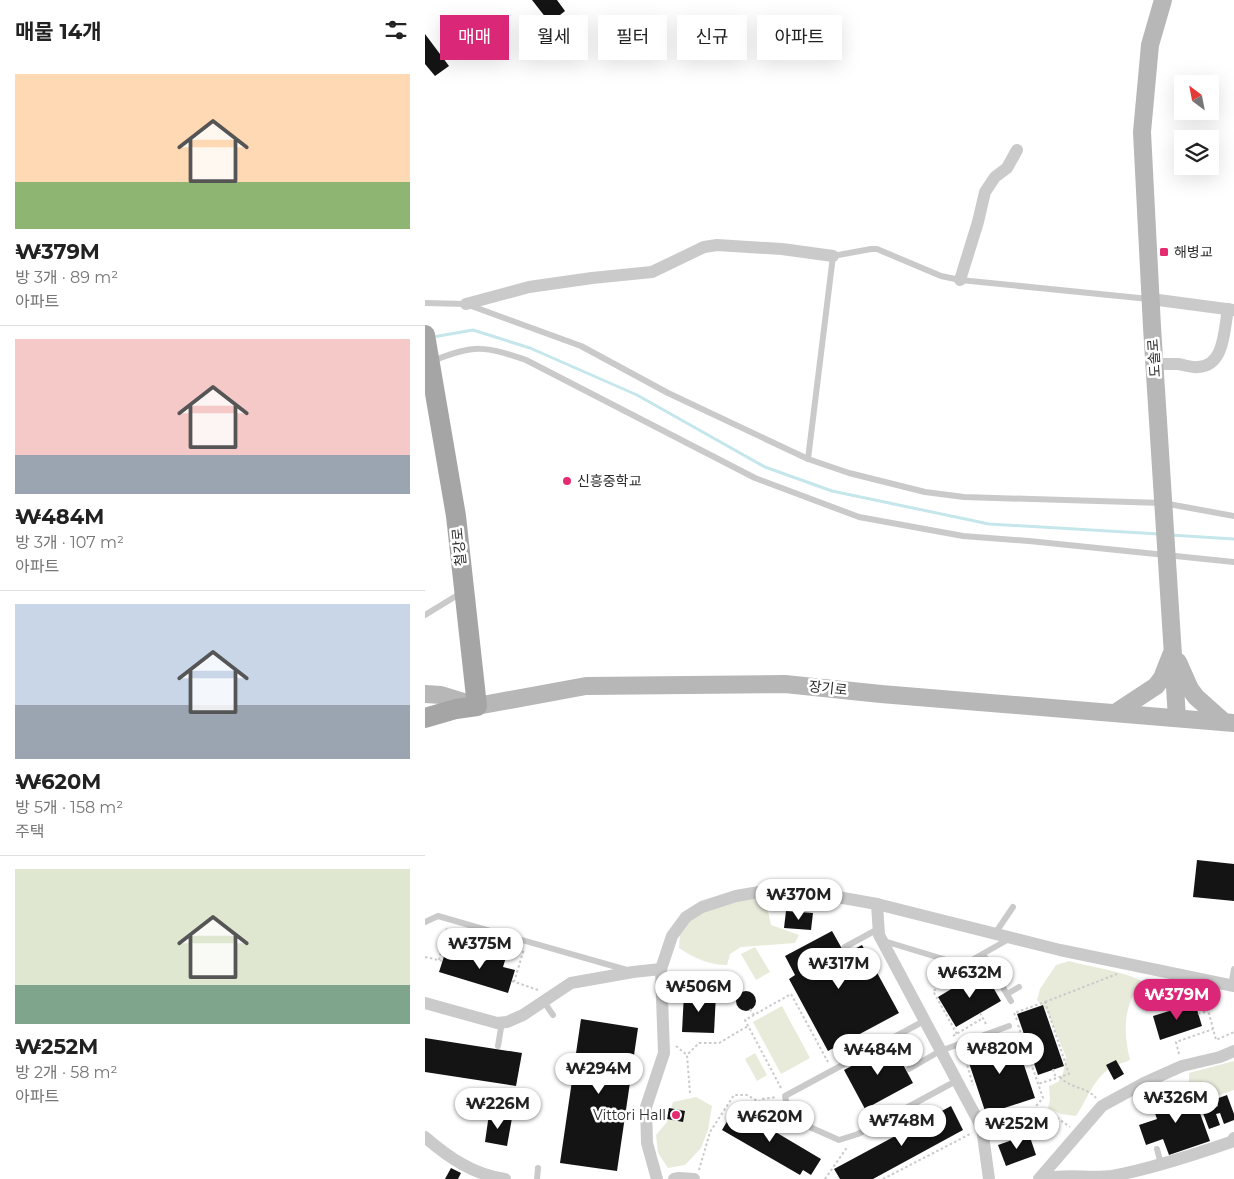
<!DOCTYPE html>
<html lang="ko">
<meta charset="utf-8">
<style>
body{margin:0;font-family:Montserrat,"Noto Sans KR",sans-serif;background:#f6f6f6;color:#222;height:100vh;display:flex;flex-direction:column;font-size:19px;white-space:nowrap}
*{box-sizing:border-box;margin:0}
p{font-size:16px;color:#767676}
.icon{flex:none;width:28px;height:28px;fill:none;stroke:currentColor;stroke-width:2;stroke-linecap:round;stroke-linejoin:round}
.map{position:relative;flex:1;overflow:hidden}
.side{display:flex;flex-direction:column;background:#fff;width:425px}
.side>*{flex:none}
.banner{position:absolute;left:15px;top:15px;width:475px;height:45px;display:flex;gap:10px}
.needle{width:32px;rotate:328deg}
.buttons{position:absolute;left:749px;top:75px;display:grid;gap:10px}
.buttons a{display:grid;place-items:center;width:45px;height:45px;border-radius:0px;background:#fff;box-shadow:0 5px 20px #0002;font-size:25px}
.price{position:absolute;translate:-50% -42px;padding:0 11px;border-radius:18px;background:#fff;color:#222;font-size:16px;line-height:32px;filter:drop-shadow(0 1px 2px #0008)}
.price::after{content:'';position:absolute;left:50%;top:30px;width:15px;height:11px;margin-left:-8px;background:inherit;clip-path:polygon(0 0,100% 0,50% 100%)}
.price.on{background:#db2777;color:#fff}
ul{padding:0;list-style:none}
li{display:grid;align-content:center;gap:10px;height:265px;padding:0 15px}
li+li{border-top:1px solid #e0e0e0}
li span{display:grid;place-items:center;height:155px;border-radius:0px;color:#555}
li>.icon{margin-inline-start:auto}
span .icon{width:90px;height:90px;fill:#fffc;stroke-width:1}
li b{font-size:21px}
h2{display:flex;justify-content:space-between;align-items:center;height:60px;padding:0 15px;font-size:21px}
.pill{padding:0 18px;border-radius:0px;background:#fff;box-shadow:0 5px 20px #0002;font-size:18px;line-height:45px}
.pill.on{background:#db2777;color:#fff}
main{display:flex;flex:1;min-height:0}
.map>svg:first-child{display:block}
.green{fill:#e8ebda}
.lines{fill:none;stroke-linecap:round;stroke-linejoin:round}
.stream{stroke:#c5e7eb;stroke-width:3}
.building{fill:#141414}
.path{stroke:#cacaca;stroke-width:2;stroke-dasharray:2.5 2.5;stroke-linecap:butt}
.lane{stroke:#cacaca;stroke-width:6}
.street{stroke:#cacaca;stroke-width:12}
.secondary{stroke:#b7b7b7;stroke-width:18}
.primary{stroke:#a5a5a5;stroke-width:20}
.poi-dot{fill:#e62c70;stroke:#fff;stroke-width:2}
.labels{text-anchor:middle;stroke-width:5;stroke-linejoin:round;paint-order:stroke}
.poi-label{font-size:14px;fill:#2d2d2d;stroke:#fff;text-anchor:start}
.street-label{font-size:14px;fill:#2d2d2d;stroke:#fff}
</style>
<main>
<section class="side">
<h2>매물 14개<svg class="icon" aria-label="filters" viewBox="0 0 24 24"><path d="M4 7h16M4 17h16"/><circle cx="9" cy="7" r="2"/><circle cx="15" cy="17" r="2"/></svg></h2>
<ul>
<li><span style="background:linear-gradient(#ffd9b3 70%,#8fb573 0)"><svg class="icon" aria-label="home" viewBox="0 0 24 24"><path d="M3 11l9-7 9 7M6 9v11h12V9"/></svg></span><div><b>₩379M</b><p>방 3개 · 89 m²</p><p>아파트</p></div></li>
<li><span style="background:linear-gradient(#f6c9c9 75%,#9aa5b1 0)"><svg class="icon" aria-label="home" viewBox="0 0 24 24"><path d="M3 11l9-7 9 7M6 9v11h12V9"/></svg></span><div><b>₩484M</b><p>방 3개 · 107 m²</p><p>아파트</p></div></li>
<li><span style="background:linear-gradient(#c9d6e8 65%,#9aa5b1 0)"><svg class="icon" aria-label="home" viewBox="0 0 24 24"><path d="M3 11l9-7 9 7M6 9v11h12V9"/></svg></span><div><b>₩620M</b><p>방 5개 · 158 m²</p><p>주택</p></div></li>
<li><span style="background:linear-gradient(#dfe7d0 75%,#7fa58c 0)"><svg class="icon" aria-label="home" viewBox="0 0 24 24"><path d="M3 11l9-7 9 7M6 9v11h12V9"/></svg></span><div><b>₩252M</b><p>방 2개 · 58 m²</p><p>아파트</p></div></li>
</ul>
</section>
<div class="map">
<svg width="809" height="1179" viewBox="0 0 809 1179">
<rect width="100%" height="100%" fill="#fff"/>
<g class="green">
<path d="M332,895L340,897L346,925L374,935L370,943L316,947L305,954L302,965C284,965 269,958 254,948L255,933L270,915Z"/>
<polygon points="330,947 345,972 331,980 316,954"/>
<path d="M644,961C668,968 695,970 717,981C698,1006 698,1031 705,1060C699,1063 691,1064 686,1068C669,1077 662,1100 651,1116L636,1114L623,1108L625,1100L624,1086L633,1082L638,1073L641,1057L622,1011L612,1000L615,989L631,965Z"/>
<polygon points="357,1006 385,1058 356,1074 328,1022"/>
<polygon points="330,1053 342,1075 332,1081 320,1059"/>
<polygon points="809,1061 809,1090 792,1096 783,1086 764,1082 764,1073"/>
<polygon points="271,1097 287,1106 283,1130 276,1148 260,1165 243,1168 233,1153 231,1135 242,1122 248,1102"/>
</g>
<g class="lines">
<g class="stream">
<polyline points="8,337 48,330 105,348 212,395 340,467 407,491 564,524 734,534"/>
<polyline points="745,535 809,539"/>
</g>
</g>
<g class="building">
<polygon points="107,0 132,0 140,11 125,23"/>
<polygon points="0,34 24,66 10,76 0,64"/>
<polygon points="772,860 809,864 809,901 768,897"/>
<polygon points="361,911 388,913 386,930 359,928"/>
<polygon points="407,931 420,954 437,945 474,1013 403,1051 364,979 370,975 360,956"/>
<polygon points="64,949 82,954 78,967 90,970 83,993 14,972 21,950 61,961"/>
<polygon points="558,970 576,1001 531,1027 513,997"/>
<circle cx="321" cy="1001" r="10"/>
<polygon points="259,993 291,994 289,1033 257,1032"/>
<polygon points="770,1003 777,1026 735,1040 728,1016"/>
<polygon points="618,1005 639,1066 613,1075 592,1014"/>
<polygon points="156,1019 213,1028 192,1171 135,1163"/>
<polygon points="589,1035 610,1098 561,1114 540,1051"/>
<polygon points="0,1038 97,1053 91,1086 0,1072"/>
<polygon points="467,1044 488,1083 440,1109 419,1070"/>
<polygon points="691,1060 699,1074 689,1080 681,1065"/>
<polygon points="767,1091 785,1141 744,1155 738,1139 721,1145 714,1125 732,1119 727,1105"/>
<polygon points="802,1095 809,1114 809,1120 799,1124 795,1113 791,1114 795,1125 784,1129 775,1105 787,1101 789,1108 793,1106 791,1099"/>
<polygon points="526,1106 538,1130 448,1179 415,1179 409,1169"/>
<polygon points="244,1108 260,1111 258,1122 242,1119"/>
<polygon points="310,1108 396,1159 386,1175 378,1170 375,1175 297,1130"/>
<polygon points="64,1114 87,1118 82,1146 60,1142"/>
<polygon points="604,1134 611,1155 581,1166 573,1145"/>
<polygon points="26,1168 36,1173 33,1179 20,1179"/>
</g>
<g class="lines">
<g class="path">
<polyline points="0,957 18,961"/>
<polyline points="14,960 22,928"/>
<polyline points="87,981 113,990"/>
<polyline points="89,982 99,949"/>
<polyline points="781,993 780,998 791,1040 809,1032"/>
<polyline points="620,1002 692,974"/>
<polyline points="325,1009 329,1015"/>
<polyline points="555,1013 561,1024"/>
<polyline points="773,1014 783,1011"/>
<polyline points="592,1020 589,1013 620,1002 644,1074 613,1084"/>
<polyline points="593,1025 618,1098 611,1106"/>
<polyline points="532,1034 508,991 536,974"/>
<polyline points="528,1036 558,1018"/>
<polyline points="251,1046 262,1055"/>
<polyline points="538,1051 548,1085"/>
<polyline points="754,1054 751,1042 788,1029"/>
<polyline points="628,1069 631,1078"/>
<path d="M635,1077C644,1088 662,1087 671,1098"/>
<polyline points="356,1088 320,1020 366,994 403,1062"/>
<polyline points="265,1093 262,1055 274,1043 294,1043 323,1026"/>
<polyline points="613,1117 628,1115 645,1127"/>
<polyline points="274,1170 285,1132 309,1095 322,1095 334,1102 337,1099 352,1097"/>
<polyline points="400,1179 423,1146"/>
<polyline points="458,1179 547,1133"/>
</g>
<g class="lane">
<polyline points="724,299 535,280 516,276 452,249 446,249 408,256 383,459 424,473 500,492 539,497 738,503 809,516"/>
<polyline points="0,303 41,304 156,346 243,393 383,459"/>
<path d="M8,361C49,344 60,346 101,360L330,478L434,517L538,536L604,541L809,562"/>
<polyline points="0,615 36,593"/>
<polyline points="0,922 13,916 202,970"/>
<polyline points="569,935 588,907"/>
<polyline points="459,941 538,965 584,939"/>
<polyline points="420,947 453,929"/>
<polyline points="558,954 586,1001"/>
<polyline points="806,986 809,969"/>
<polyline points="582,994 594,987"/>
<polyline points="119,1002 128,1015"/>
<polyline points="499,1021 360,1096 363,1111 387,1128 414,1140 433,1134 531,1081"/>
<polyline points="73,1046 77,1022"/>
<polyline points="484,1069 515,1051 584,1026"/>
<polyline points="557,1128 606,1113"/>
<polyline points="732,1149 736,1164"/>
<polyline points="112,1179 113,1168"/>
</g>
<g class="street">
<polyline points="535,280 553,222 560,192 570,177 582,168 592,150"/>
<polyline points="726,299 809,310"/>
<polyline points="41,304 104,287 167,278 227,272 279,247 292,245 357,249 408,256"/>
<path d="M729,364C737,364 745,364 753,364C760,365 766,368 773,367C800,366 799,329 803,309"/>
<polyline points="452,904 454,935 557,1128 564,1179"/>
<polyline points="0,1003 72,1023 82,1022 98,1015 146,983 208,972 236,969"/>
<path d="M0,1137C23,1157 49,1175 80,1179"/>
<polyline points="232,1179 222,1143 221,1107 239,1053 236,969 247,936 261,917 277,907 311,896 351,889 390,893 452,904 635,950 809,986"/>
<polyline points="249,1179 254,1178 269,1179"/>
<polyline points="614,1179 677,1106 719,1083 757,1066 795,1057 809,1051"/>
<path d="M618,1179C641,1173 664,1179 687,1176C726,1169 768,1155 806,1142L809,1138"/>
</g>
<g class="secondary">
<polyline points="738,0 725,45 717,132 727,327 752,718"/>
<polyline points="753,662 765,689 771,697 799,722"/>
<polyline points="0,694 16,695 52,706 161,686 360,684 456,694 809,723"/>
<polyline points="690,713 731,686 737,678 746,655"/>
</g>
<polyline class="primary" points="0,335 31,516 52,706 31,709 0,718"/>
</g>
<g class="poi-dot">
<rect x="734" y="247" width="10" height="10" rx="2.5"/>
<circle cx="142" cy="481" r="5"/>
<circle cx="251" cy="1115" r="5"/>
</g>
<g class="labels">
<g class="poi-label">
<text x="749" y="257">해병교</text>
<text x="152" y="486">신흥중학교</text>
<text x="241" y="1120" text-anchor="end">Vittori Hall</text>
</g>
<g class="street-label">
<text transform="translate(729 358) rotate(-94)" y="5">도솔로</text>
<text transform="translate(34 547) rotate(-96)" y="5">철강로</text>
<text transform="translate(403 688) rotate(6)" y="5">장기로</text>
</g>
</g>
</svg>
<div class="buttons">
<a><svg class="needle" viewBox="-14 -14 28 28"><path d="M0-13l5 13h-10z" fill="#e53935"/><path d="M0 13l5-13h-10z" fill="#767676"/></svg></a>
<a><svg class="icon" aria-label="layers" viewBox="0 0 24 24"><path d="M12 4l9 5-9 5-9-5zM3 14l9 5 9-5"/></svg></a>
</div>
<b class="price" style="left:374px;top:921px">₩370M</b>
<b class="price" style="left:55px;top:970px">₩375M</b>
<b class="price" style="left:414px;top:990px">₩317M</b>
<b class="price" style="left:545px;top:999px">₩632M</b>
<b class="price" style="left:274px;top:1013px">₩506M</b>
<b class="price on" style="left:752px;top:1021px">₩379M</b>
<b class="price" style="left:575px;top:1075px">₩820M</b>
<b class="price" style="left:453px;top:1076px">₩484M</b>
<b class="price" style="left:174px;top:1095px">₩294M</b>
<b class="price" style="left:751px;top:1124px">₩326M</b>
<b class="price" style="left:73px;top:1130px">₩226M</b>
<b class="price" style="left:345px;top:1143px">₩620M</b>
<b class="price" style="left:477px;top:1147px">₩748M</b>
<b class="price" style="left:592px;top:1150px">₩252M</b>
<div class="banner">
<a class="pill on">매매</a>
<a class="pill">월세</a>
<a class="pill">필터</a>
<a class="pill">신규</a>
<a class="pill">아파트</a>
</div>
</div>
</main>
